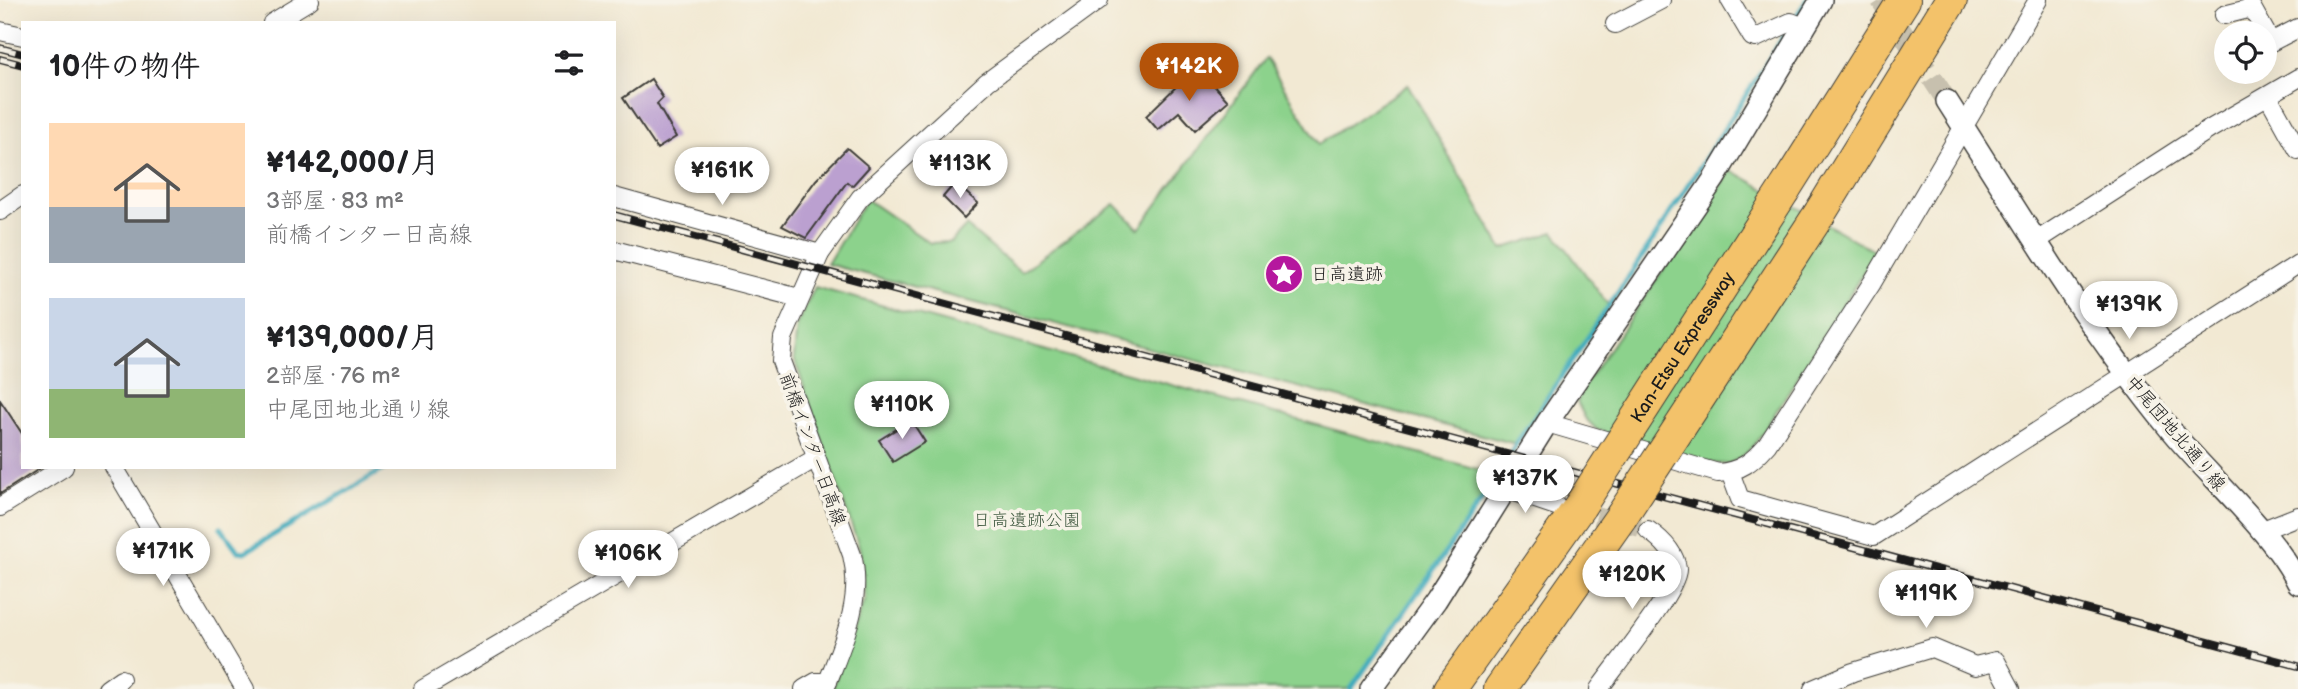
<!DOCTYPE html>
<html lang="ja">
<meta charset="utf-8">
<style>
body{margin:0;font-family:"Balsamiq Sans","Klee One",sans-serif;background:#f2f2f2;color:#202124;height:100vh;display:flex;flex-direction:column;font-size:26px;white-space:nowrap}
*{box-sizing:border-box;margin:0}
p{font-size:23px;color:#757577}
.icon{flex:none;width:38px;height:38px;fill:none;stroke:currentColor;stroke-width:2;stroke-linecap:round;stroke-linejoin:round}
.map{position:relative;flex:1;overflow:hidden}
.sheet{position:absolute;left:21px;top:21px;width:595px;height:448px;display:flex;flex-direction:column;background:#fff;border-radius:0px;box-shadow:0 7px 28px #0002}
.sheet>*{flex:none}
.fabs{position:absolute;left:2214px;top:21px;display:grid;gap:14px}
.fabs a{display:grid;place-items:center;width:63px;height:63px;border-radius:50%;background:#fff;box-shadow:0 7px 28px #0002;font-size:35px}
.price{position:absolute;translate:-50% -60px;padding:0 16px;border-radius:24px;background:#fff;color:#222;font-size:23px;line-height:46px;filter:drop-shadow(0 2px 4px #0008)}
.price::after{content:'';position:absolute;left:50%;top:42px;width:21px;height:16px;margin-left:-10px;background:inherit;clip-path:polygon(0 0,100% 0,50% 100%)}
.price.current{background:#b45309;color:#fff}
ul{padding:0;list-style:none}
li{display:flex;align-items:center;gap:21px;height:175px;padding:0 28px}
li span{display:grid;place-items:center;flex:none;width:196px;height:140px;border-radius:0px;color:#555}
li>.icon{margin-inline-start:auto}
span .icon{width:84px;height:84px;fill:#fffc;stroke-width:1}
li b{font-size:30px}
h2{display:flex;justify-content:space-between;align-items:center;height:84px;padding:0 28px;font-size:30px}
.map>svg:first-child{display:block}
.green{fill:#8cd28c;stroke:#547754;stroke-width:2}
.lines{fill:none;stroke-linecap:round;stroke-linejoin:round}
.stream{stroke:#3daabc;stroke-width:5}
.building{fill:#bba0d0}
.minor-tunnel{stroke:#c7c0ae;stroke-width:18;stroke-dasharray:18 9;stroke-linecap:butt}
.tertiary-tunnel{stroke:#c7c0ae;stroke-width:21;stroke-dasharray:21 10;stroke-linecap:butt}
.minor-casing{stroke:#3c3b37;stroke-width:20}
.tertiary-casing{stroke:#3c3b37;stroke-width:24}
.motorway-casing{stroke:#3c3b37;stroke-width:34}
.minor{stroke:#fff;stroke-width:18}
.tertiary{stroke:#fff;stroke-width:21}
.motorway{stroke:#f3c26a;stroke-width:32}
.rail-casing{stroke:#1c1c1c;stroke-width:8}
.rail{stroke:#f7f3e8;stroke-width:5;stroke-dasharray:16;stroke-linecap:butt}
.motorway-bridge-casing{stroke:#3c3b37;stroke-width:34;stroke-linecap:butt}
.motorway-bridge{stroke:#f3c26a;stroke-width:32}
.labels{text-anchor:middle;stroke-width:7;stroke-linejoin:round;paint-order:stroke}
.poi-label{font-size:18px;fill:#1c1c1c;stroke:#f7f3e8;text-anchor:start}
.street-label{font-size:18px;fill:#1c1c1c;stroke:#f7f3e8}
.park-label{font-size:18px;fill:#435c43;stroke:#f7f3e8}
</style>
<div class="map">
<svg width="2298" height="689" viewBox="0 0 2298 689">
<rect width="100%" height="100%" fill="#f7f3e8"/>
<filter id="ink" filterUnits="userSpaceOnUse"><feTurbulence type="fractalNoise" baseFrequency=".0143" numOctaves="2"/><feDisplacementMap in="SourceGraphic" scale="14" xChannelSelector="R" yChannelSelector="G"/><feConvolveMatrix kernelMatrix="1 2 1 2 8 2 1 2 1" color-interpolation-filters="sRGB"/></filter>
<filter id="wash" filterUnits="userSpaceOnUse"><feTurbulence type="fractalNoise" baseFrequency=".00686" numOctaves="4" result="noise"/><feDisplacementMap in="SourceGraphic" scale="28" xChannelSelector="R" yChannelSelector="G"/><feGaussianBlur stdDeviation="1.57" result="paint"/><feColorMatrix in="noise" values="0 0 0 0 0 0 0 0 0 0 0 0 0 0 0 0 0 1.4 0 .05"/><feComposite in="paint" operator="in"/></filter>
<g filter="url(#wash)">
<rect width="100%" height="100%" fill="#f2e9d3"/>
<g class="green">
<polygon points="1266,58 1319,144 1408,85 1502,249 1554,232 1609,306 1516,444 827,264 866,199 930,243 951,242 966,226 1021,272 1115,204 1139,229"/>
<path d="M1731,170L1876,252L1762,434C1753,446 1744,458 1730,463C1710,470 1622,437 1597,430L1585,418L1577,402L1584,386Z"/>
<polygon points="815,287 1499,475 1351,689 832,689 865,598 860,550 794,358 797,324"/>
</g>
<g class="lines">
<g class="stream">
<polyline points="1793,21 1807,0"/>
<polyline points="221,528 238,551 245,552 387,467"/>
<polyline points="1351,689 1499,475 1516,444 1650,245 1788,29"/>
</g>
</g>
<g id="blocks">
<g class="building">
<polygon points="1201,71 1228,101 1195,130 1179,112 1158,130 1146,116 1187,76 1191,81"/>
<polygon points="651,79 663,98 657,104 676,137 657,149 623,98"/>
<polygon points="847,148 869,167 852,186 847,182 806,238 782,226 816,180"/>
<polygon points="955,183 978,203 964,218 943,197"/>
<polygon points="0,400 23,435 23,467 42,467 0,494"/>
<polygon points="911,420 925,442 893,462 879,440"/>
</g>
</g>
</g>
<g filter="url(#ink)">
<use href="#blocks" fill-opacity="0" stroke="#3c3b37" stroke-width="2"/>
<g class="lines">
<polyline class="minor-tunnel" points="1570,509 1648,530"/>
<polyline class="tertiary-tunnel" points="1881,0 1947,101"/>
<defs>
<g id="minor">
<polyline points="1730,0 1752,37 1756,38 1791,22 1804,27"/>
<polyline points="2224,15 2252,8 2271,42 2298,28"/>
<polyline points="272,23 310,0"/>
<polyline points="1615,24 1661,0"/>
<polyline points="0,31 23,36"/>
<polyline points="2268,96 2298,150"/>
<polyline points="614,197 820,254"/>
<polyline points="0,211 23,195"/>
<polyline points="2035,242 2210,129 2298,78"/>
<polyline points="614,250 799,298"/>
<path d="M1547,423L1718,473C1741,471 1752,462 1767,445L1872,283L2038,0"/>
<polyline points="114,467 245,689"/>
<polyline points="1730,472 1740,499 1874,536 2298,264"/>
<polyline points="1506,489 1556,506"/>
<polyline points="0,507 64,467"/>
<polyline points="2260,531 2298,516"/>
<polyline points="107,689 121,679"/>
<polyline points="423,689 816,458"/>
<polyline points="804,689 816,682 828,682"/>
<path d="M825,689C841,646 864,602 852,555L781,361L783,338L820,254L860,198L987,82L1099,0"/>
<path d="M1599,689C1613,669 1679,588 1677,569C1675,552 1661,539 1648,530"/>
<polyline points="1813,689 1853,672 1932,648 1975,666 1996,661 2011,689"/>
</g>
<g id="tertiary">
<path d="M1947,101C2018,212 2085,325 2169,428C2206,474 2273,532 2298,583"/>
<polyline points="1371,689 1436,600 1547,423 1714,179 1821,0"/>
</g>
<g id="motorway">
<polyline points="1784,190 1904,0"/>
<polyline points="1820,213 1951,0"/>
<polyline points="1450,689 1580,506"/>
<polyline points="1500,689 1621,517"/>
</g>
</defs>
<use href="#minor" class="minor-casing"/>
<use href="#tertiary" class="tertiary-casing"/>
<use href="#motorway" class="motorway-casing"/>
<use href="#minor" class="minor"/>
<use href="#tertiary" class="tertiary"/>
<use href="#motorway" class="motorway"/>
<defs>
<g id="rail">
<polyline points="0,48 23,54"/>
<polyline points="0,59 23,65"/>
<polyline points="614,215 2298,666"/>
</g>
</defs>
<use href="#rail" class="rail-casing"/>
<use href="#rail" class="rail"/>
<defs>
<g id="motorway-bridge">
<path id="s1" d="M1580,506L1784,190"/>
<polyline points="1621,517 1820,213"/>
</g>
</defs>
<use href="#motorway-bridge" class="motorway-bridge-casing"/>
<use href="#motorway-bridge" class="motorway-bridge"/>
</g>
</g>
<defs>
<symbol id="sight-disc" viewBox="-11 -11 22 22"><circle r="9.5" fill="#b5179e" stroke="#f7f3e8"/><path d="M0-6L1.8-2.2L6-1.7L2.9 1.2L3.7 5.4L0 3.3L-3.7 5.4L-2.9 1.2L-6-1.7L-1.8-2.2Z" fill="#fff"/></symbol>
</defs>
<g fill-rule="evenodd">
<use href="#sight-disc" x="1262" y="252" width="44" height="44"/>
</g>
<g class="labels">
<g class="poi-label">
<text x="1311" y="280">日高遺跡</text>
</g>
<g class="street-label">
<text dy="6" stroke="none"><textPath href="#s1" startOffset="189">Kan-Etsu Expressway</textPath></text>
<text transform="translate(2176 433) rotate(50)" y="6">中尾団地北通り線</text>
<text transform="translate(813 449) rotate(70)" y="6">前橋インター日高線</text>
</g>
<g class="park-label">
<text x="1027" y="526">日高遺跡公園</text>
</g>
</g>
</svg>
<div class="fabs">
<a><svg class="icon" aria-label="locate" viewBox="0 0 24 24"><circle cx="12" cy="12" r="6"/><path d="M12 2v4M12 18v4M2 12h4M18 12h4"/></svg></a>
</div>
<b class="price current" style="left:1189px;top:103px">¥142K</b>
<b class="price" style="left:960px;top:200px">¥113K</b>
<b class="price" style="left:722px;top:207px">¥161K</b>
<b class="price" style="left:2129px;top:341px">¥139K</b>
<b class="price" style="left:902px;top:441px">¥110K</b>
<b class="price" style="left:1525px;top:515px">¥137K</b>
<b class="price" style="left:163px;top:588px">¥171K</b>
<b class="price" style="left:628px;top:590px">¥106K</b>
<b class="price" style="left:1632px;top:611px">¥120K</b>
<b class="price" style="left:1926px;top:630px">¥119K</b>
<section class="sheet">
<h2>10件の物件<svg class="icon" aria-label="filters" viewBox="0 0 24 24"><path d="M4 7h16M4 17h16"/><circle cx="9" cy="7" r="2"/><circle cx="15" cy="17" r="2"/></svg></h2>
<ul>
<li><span style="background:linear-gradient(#ffd9b3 60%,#9aa5b1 0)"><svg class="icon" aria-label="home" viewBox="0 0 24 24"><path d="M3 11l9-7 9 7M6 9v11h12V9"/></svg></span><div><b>¥142,000/月</b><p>3部屋 · 83 m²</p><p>前橋インター日高線</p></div></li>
<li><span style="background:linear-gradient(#c9d6e8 65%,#8fb573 0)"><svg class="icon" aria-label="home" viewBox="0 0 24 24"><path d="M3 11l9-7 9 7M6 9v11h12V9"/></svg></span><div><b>¥139,000/月</b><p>2部屋 · 76 m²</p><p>中尾団地北通り線</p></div></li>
</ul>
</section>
</div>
